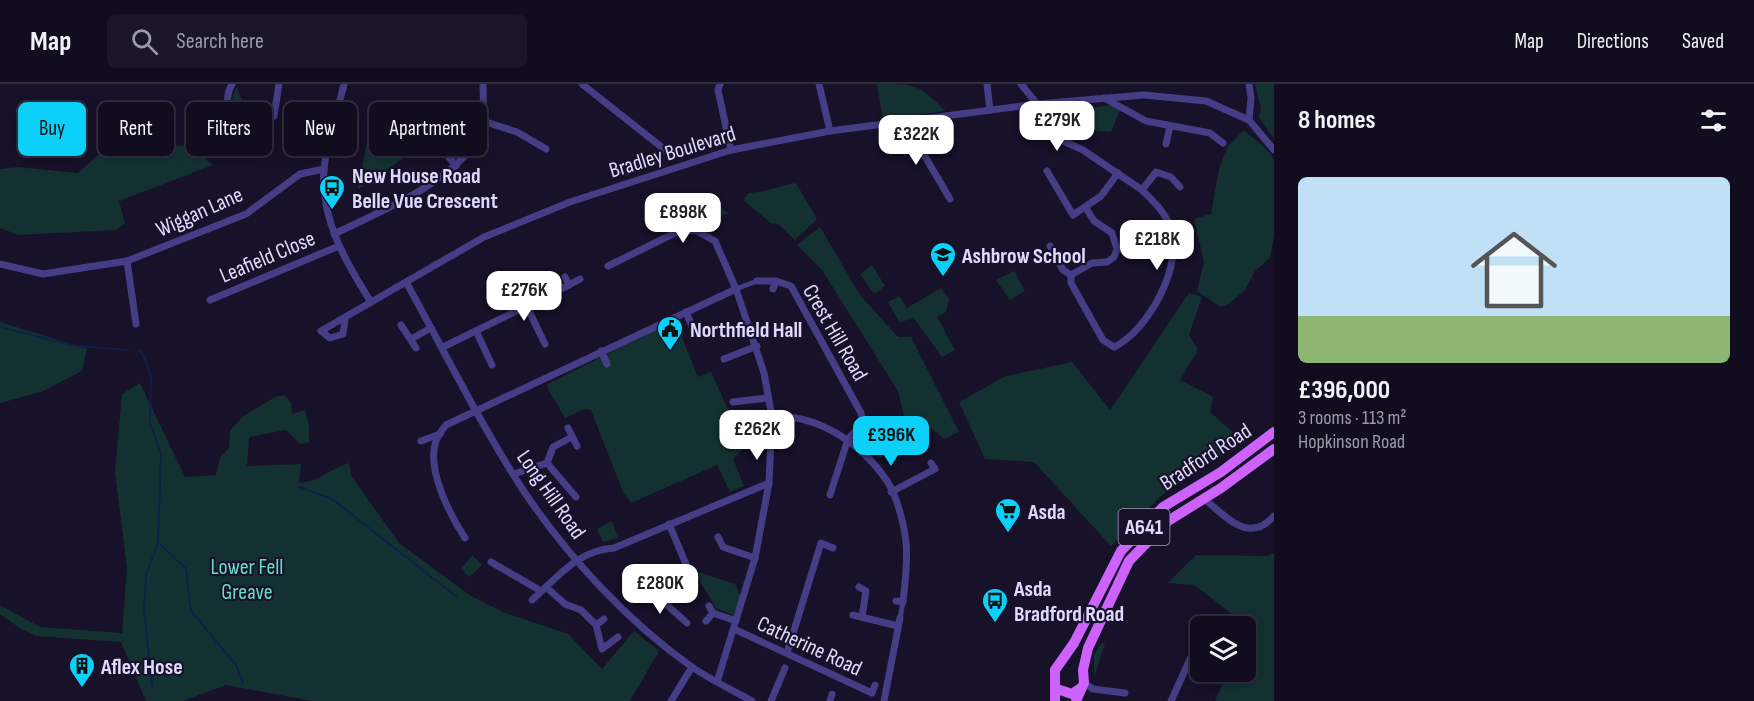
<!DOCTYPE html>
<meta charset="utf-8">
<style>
body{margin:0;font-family:"Sofia Sans Condensed",sans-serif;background:#1a1628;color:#f1f3f6;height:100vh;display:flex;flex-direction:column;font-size:22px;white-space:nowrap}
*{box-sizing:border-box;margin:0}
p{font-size:20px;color:#9c9ca4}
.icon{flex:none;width:33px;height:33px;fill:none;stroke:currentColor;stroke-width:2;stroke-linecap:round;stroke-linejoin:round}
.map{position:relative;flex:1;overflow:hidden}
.side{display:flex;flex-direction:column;background:#110d1f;width:480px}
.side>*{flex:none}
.top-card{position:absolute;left:18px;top:18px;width:570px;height:54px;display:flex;gap:12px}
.tools{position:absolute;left:1190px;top:532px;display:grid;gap:12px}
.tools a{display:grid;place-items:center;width:66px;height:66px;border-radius:9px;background:#110d1f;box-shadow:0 3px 15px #0003,0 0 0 2px #302d3d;font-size:30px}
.price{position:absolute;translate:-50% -51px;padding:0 14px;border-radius:12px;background:#fff;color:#222;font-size:20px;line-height:39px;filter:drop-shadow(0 2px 3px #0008)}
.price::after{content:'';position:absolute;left:50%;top:36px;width:18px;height:14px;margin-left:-9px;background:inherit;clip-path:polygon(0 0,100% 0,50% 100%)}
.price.active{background:#0ad0fa;color:#111}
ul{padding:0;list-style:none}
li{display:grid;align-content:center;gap:12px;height:318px;padding:0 24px}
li+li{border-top:2px solid #302d3d}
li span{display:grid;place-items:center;height:186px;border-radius:9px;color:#555}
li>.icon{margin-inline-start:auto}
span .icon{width:108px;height:108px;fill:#fffc;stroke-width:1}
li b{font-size:26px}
h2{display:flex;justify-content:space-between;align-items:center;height:72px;padding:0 24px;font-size:26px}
.pill{padding:0 21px;border-radius:9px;background:#110d1f;box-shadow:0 3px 15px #0003,0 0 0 2px #302d3d;font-size:21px;line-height:54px}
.pill.active{background:#0ad0fa;color:#111}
header{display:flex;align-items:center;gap:36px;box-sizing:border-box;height:84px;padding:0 30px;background:#110d1f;border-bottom:2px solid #302d3d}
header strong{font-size:28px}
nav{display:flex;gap:33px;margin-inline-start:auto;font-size:21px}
.search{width:420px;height:54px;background:#1a1628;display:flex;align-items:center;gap:15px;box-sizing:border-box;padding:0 21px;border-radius:9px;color:#9c9ca4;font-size:22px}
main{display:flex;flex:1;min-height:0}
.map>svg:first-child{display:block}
.green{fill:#143132}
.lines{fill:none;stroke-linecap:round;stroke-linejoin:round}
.stream{stroke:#0e204a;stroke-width:2}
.pedestrian{stroke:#453d86;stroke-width:5}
.minor{stroke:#453d86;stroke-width:7}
.primary{stroke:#cd63fc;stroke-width:10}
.labels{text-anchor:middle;stroke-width:4.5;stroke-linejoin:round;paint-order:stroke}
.shield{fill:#171129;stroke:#a49dbe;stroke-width:1.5}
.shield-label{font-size:21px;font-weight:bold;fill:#e0d9fe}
.street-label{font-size:22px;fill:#e0d9fe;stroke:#171129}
.poi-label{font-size:22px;font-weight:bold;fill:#e0d9fe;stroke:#171129;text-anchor:start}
.park-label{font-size:22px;fill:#65dec8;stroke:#171129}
</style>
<header>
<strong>Map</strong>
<div class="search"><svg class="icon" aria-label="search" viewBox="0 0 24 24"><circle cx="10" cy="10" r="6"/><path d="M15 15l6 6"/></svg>Search here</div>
<nav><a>Map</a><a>Directions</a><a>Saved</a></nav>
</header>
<main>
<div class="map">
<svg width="1274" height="617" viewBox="0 0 1274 617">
<rect width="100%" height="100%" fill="#171129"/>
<g class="green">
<path d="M877,0C916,0 919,0 945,27L883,36Z"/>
<polygon points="1255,0 1274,0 1274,55 1259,33 1261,25"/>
<path d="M237,3L243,20L260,18L268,25L259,35L257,33L251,36L246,33L237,36C228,27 231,13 237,3Z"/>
<polygon points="1111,21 1120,26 1111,48 1049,42 1055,29"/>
<polygon points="371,36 404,74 358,105"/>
<polygon points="1244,46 1269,68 1274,76 1274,152 1270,174 1255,187 1245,206 1226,222 1219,222 1197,207 1204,178 1194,135 1211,130 1219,85 1227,63"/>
<polygon points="108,60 191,62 213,81 119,117 125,140 116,146 18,151 0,144 0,85 18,83 78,89 98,71 106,71"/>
<path d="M796,99L817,135L795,156L778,140L771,139L743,116L749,109C766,108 778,102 796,99Z"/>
<polygon points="716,119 728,129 714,136 715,144 706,147 694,142 694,125"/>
<polygon points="820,143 860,211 898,253 911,253 959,348 944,355 931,344 910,356 898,307 822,186 797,161"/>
<polygon points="872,181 885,202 874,210 860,190"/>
<polygon points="1014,187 1025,207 1010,216 996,196"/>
<polygon points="941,204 949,215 946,228 937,233 955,266 942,273 913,233 900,239 888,218 899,212 907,224"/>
<polygon points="1189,209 1202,213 1189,251 1198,266 1180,296 1213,313 1210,328 1243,357 1162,411 1111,462 1034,378 985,375 959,318 1006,292 1072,278 1110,326"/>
<polygon points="675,236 698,293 711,288 745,363 733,375 744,402 730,408 717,381 631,419 623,408 591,326 585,325 565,334 546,301"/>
<polygon points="0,238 87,265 82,287 41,308 0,319"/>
<path d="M140,299L185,393L216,391L220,374L229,364L230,347L242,333L275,313L285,311L291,319L292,330L305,326L309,342V358L300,360L286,346L249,353L247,382L301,380L299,399C321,397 329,385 349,379L352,393L399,459L471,512L503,528L568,550L602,585L634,547L659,567L630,617H312L226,601L183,617H146L121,558L36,552L21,545L0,530V521L40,543L122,549L127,484L115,388L122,310Z"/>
<polygon points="612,437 618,454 603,458 597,445"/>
<polygon points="1274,469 1274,617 1215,617 1228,588 1245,588 1245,550 1248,542 1194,501 1168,499 1196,471 1267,472"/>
<polygon points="472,471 482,481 469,493 461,485"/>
<polygon points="693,486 735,500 740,511 734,532 716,524"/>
<polygon points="1101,559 1105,560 1094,593 1094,571"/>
</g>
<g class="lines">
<g class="stream">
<polyline points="0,243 76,262 128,266"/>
<polyline points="138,266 141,267 151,291 150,339 161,369 158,458 186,485 191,527 236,581 243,599"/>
<polyline points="299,403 332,415 457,513"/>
<polyline points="152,602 144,526 146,492 158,458"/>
</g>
<g class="pedestrian">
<polyline points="736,205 757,197"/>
<polyline points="900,534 903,518"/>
</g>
<g class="minor">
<path d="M232,0C224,15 227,30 234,44"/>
<path d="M344,0C338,27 326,58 324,86C320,134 346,179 371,218"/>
<polyline points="582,0 669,69"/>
<polyline points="720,0 718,6 731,66"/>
<polyline points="819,0 830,47"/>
<polyline points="987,0 990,26"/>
<polyline points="1021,0 1037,20"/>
<polyline points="1249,0 1251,14 1249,36"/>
<polyline points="1104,14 1146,37 1210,49 1223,59"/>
<polyline points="1023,22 1033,43 1083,66 1142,106 1156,88 1171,93 1180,103"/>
<polyline points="415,23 422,39 456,82"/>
<polyline points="274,32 279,0"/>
<polyline points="913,36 923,69 950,115"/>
<polyline points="483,37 517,48 546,65"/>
<polyline points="1166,60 1170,42"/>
<polyline points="1047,87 1073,131 1101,112 1118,89"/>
<path d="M1086,124L1094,137L1112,149L1117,165L1114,173L1107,178L1092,179L1071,191V199L1103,256L1114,263C1148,247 1185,180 1170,143C1165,128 1153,117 1142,106"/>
<path d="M334,150C377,129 456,97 477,54C486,38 483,18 483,0"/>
<polyline points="1050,162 1063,186 1071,191"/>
<polyline points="0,180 43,190 127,177"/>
<polyline points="608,182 677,148 695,146 715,157 736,205 764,289 772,333 769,399 755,474 717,598"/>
<polyline points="757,197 776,197 791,202 861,329 863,338 848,355 830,411"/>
<path d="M406,198C445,268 481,342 525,409C569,474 628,538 692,583C711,596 732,606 752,617"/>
<polyline points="569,201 580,195"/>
<polyline points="773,205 776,197"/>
<polyline points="210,216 339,162"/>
<polyline points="527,223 545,260"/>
<polyline points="686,228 695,249"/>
<polyline points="345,236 343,250 330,254 321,247 484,153 570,118 731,66 830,47 1037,20 1144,11 1206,17 1249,36 1274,66"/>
<polyline points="136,240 127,177 246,130 300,90 324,85"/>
<polyline points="401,241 416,264"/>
<polyline points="476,247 492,281"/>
<polyline points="411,255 431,244"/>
<polyline points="443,263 569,201 565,193"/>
<polyline points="601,267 607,280"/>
<polyline points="724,275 757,262"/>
<polyline points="733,318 767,314"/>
<path d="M772,333C817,329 862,360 887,397C897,412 904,440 906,458C908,478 905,499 903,518L896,517"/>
<polyline points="568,344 577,362"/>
<polyline points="421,357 440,350"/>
<polyline points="547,379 576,413"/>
<polyline points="514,390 547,379 553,363 572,353"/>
<polyline points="891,408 935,385 931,379"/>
<path d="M1204,415C1226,432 1248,461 1274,432"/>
<polyline points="669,440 694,499"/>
<polyline points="718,453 723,463 755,474"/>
<path d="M465,454C450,431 426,385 436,357C438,351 443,345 446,341L736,205"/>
<polyline points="491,478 541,507"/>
<polyline points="637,495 649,505 687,487"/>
<polyline points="546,503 565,520 581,526 596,541 602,565 618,553"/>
<polyline points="859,503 866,507 862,533"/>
<polyline points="649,505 687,539"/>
<path d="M532,516C558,493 578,466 614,464L769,399"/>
<polyline points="709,522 713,529 736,537"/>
<polyline points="853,531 898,542"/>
<polyline points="706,537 713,529"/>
<polyline points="596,541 604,535"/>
<polyline points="734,545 872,609 875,601"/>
<polyline points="787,569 821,459 833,464"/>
<polyline points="1084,599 1093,605 1125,609"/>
<polyline points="671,617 692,583"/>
<polyline points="771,617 785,584"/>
<polyline points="830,617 832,610"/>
<polyline points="884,617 900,534"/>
<polyline points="1171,617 1196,562"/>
</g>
<g class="primary">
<polyline points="1057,605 1072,610 1081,604"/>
<polyline points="1055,617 1055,586 1074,559 1121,467 1163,423 1221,388 1274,348"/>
<polyline points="1076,617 1084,599 1083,586 1088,564 1129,477 1168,437 1221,404 1274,365"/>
</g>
</g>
<defs>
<symbol id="bus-pin" viewBox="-11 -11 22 30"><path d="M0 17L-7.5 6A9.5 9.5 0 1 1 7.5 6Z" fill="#0ad0fa" stroke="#171129"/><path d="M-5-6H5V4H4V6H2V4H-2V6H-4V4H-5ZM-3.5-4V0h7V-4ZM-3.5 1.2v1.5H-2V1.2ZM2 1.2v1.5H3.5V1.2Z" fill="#111"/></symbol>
<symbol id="school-pin" viewBox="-11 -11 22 30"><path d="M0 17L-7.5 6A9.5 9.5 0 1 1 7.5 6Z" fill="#0ad0fa" stroke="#171129"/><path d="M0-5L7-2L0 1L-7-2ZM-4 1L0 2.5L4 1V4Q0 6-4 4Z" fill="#111"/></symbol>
<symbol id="civic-pin" viewBox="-11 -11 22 30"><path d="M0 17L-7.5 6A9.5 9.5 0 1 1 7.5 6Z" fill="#0ad0fa" stroke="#171129"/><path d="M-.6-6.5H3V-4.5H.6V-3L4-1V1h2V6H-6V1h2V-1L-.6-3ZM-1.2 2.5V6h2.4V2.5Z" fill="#111"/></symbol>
<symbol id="supermarket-pin" viewBox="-11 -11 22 30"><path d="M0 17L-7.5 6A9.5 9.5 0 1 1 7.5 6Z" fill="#0ad0fa" stroke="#171129"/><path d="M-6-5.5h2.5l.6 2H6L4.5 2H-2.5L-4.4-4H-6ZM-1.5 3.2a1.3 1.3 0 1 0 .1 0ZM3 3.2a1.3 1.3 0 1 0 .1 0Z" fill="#111"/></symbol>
<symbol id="building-pin" viewBox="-11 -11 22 30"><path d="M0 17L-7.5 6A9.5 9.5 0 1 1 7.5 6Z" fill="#0ad0fa" stroke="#171129"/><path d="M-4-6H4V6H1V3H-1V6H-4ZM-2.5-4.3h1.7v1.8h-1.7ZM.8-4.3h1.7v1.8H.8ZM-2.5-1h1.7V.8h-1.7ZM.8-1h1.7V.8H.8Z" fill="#111"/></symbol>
</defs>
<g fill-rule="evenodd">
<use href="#bus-pin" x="317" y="89" width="30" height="40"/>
<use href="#school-pin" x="928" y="156" width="30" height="40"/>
<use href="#civic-pin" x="655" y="230" width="30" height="40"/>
<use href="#supermarket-pin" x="993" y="412" width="30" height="40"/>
<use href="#bus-pin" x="980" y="502" width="30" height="40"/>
<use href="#building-pin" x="67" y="567" width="30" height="40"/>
</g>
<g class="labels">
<rect class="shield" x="1118.5" y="425" width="51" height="36" rx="4.5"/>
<g class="shield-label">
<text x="1144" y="450">A641</text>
</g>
<g class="street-label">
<text transform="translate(672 67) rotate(-17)" y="8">Bradley Boulevard</text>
<text transform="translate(199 127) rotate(-24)" y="8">Wiggan Lane</text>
<text transform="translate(267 172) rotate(-23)" y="8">Leafield Close</text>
<text transform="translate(836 248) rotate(60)" y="8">Crest Hill Road</text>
<text transform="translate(1205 372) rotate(-33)" y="8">Bradford Road</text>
<text transform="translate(552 410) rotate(55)" y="8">Long Hill Road</text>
<text transform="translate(810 561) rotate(25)" y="8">Catherine Road</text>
</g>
<g class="poi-label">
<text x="352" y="99">New House Road<tspan x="352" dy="25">Belle Vue Crescent</tspan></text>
<text x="962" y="179">Ashbrow School</text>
<text x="690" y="253">Northfield Hall</text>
<text x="1028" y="435">Asda</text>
<text x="1014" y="512">Asda<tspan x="1014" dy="25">Bradford Road</tspan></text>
<text x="101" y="590">Aflex Hose</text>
</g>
<g class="park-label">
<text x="247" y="490">Lower Fell<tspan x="247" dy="25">Greave</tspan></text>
</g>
</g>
</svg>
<div class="tools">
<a><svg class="icon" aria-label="layers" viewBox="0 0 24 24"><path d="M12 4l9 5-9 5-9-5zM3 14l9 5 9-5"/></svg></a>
</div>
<b class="price" style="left:1057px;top:68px">£279K</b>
<b class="price" style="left:916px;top:82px">£322K</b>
<b class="price" style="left:683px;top:160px">£898K</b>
<b class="price" style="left:1157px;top:187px">£218K</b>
<b class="price" style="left:524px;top:238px">£276K</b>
<b class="price" style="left:757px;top:377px">£262K</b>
<b class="price active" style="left:891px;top:383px">£396K</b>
<b class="price" style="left:660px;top:531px">£280K</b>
<div class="top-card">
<a class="pill active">Buy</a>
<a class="pill">Rent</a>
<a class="pill">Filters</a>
<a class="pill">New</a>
<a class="pill">Apartment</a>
</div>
</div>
<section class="side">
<h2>8 homes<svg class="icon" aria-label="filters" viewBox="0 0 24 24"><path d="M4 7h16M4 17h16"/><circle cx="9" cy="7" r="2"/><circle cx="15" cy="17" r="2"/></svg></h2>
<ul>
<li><span style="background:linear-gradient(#bfe0f5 75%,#8fb573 0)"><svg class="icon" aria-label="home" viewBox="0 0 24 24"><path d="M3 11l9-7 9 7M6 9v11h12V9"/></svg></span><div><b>£396,000</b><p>3 rooms · 113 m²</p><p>Hopkinson Road</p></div></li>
</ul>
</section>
</main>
